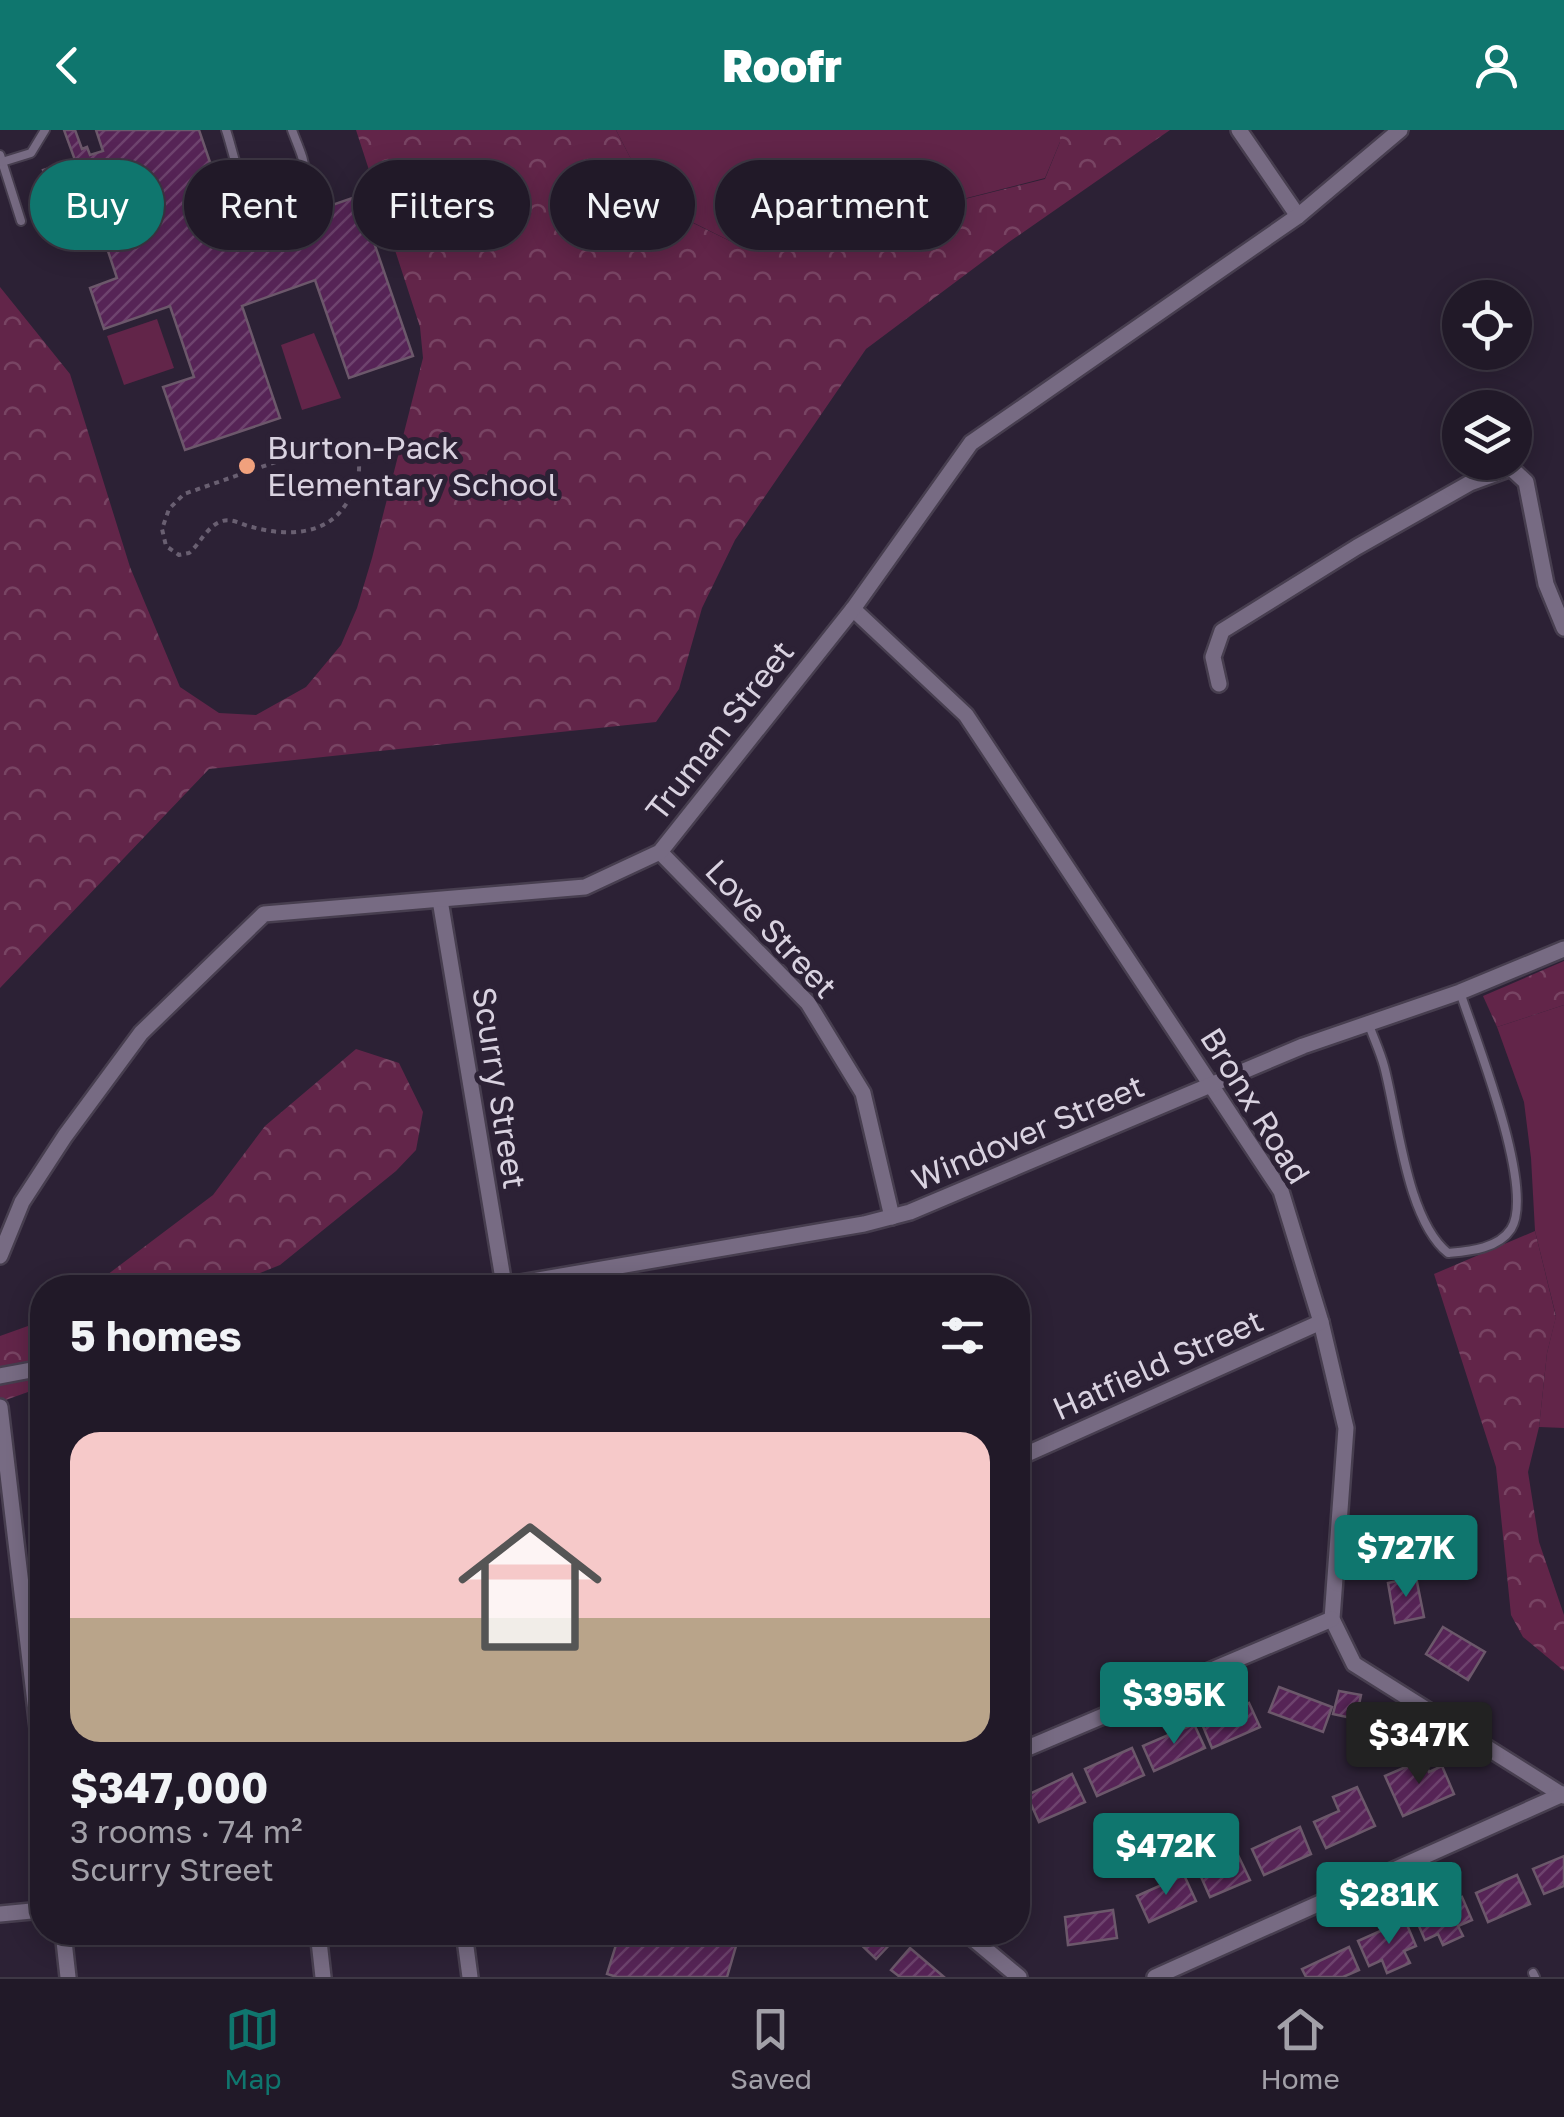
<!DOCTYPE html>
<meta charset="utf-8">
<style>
body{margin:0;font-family:"Golos Text",sans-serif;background:#2d2634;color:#f1f3f6;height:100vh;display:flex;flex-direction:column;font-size:38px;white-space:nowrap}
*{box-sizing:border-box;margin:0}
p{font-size:32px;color:#a2a0a8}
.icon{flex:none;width:55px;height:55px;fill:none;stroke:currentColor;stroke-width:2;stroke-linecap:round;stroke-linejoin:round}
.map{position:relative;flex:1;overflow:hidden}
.details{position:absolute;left:30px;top:1145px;width:1000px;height:670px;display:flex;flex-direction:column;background:#211928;border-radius:40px;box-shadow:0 5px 25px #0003,0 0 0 2px #3e3845}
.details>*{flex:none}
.guide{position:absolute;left:30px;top:30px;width:1000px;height:90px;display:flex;gap:20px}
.controls{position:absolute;left:1442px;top:150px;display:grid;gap:20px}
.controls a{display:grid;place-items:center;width:90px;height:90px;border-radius:50%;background:#211928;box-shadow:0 5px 25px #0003,0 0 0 2px #3e3845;font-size:50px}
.price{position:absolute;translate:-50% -85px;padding:0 22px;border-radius:10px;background:#0f766e;color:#fff;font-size:32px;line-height:65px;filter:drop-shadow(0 2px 5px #0008)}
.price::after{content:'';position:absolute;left:50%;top:60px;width:30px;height:22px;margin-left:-15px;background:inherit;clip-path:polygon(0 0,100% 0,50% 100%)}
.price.on{background:#222;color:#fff}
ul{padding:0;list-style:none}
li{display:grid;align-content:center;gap:20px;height:530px;padding:0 40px}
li+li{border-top:2px solid #3e3845}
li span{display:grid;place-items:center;height:310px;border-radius:30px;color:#555}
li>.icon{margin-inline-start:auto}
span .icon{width:180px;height:180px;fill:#fffc;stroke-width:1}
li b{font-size:42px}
h2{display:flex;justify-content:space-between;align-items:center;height:120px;padding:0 40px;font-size:42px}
.pill{padding:0 35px;border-radius:45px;background:#211928;box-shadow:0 5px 25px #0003,0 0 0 2px #3e3845;font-size:35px;line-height:90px}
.pill.on{background:#0f766e;color:#fff}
header{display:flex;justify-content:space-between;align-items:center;height:130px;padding:0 40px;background:#0f766e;color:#fff;font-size:45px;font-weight:800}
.tab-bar{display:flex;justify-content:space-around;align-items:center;height:140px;border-top:2px solid #3e3845;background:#211928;font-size:28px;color:#a2a0a8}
.tab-bar a{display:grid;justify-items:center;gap:5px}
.tab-bar .on{color:#0f766e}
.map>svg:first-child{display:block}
.green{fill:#622549}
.forest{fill:url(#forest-crowns)}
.building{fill:url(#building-hatch);stroke:#6c586b;stroke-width:2.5}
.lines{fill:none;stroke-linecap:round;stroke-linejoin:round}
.lane-casing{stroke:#473e4f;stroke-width:12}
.street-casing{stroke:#473e4f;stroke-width:20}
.path{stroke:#695f71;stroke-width:4;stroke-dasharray:5 5;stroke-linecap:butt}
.lane{stroke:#776b83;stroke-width:8}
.street{stroke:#776b83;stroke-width:15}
.poi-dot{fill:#f1a17d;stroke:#2c2135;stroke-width:4}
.labels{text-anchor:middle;stroke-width:10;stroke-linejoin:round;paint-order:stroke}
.poi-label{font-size:32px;fill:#d9d2e0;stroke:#2c2135;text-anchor:start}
.street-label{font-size:32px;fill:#d9d2e0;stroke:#2c2135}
</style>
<header><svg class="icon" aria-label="back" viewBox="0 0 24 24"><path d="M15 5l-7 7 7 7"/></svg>Roofr<svg class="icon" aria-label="person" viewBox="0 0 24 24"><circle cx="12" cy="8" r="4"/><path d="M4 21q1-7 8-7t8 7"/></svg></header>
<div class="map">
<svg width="1564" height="1847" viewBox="0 0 1564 1847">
<defs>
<pattern id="forest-crowns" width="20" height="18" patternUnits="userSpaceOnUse" patternTransform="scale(2.5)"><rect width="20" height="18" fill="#622549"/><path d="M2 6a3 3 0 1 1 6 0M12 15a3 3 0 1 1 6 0" fill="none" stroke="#784463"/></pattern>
<pattern id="building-hatch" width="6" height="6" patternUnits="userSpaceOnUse" patternTransform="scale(2.5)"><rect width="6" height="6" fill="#562456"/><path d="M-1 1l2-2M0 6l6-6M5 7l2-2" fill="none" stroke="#6e436e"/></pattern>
</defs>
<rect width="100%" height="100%" fill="#2c2135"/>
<g class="green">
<polygon points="616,0 1060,0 1060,12 1045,48 841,100 742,117 690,91 637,41"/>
<polygon points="157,189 174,238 124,255 107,206"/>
<polygon points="314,203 341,268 302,280 281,215"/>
<polygon points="1564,875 1564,1298 1539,1297 1547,1223 1556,1186 1535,1101 1531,1028 1524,972 1497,897"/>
</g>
<g class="forest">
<polygon points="356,0 616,0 637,41 689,91 742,117 841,100 1045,49 1060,12 1060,0 1170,0 1009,112 866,219 735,410 702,478 679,559 656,592 209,639 0,858 0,157 70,244 130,437 180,557 219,583 256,585 306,557 341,515 357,478 372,428 423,228 420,197"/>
<polygon points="1564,831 1564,875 1497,897 1483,866"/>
<polygon points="356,919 399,933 423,982 416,1020 396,1041 280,1135 225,1157 91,1157 213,1065 265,996"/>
<polygon points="1535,1101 1556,1187 1547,1223 1539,1297 1528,1342 1539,1412 1564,1485 1564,1541 1523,1507 1511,1485 1496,1337 1434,1144"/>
<polygon points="42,1191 42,1257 0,1272 0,1206"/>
</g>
<g class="building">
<polygon points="64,0 75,0 82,19 87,17 90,25 103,21 96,0 199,0 213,41 226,36 229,46 249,39 254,52 234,59 237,68 225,73 237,108 358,66 413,226 349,248 315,150 242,176 280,288 185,320 163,257 194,247 170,176 104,199 90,158 117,148 98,91 65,103 43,40 75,30"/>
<polygon points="1416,1447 1424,1487 1395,1493 1388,1453"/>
<polygon points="1443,1497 1485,1522 1468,1550 1426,1524"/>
<polygon points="1279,1557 1332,1577 1323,1602 1269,1582"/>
<polygon points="1339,1561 1361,1565 1356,1589 1333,1584"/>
<polygon points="1249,1573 1260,1597 1212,1618 1202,1594"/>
<polygon points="1194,1594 1205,1618 1154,1641 1143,1616"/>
<polygon points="1132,1618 1144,1645 1097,1666 1085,1639"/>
<polygon points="1424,1629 1429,1642 1442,1636 1454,1664 1403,1686 1385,1646"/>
<polygon points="1072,1644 1085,1672 1039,1692 1027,1665"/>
<polygon points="1357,1657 1375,1696 1326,1718 1314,1692 1339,1681 1333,1667"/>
<polygon points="1300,1697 1311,1724 1264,1745 1252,1719"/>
<polygon points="1237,1723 1250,1750 1210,1767 1198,1740"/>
<polygon points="1564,1726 1564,1756 1544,1764 1533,1739"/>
<polygon points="1184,1745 1196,1771 1149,1792 1137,1766"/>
<polygon points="1517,1745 1530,1774 1488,1792 1476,1763"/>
<polygon points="1462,1767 1472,1790 1458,1796 1463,1806 1443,1815 1438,1804 1425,1810 1415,1787"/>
<polygon points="1113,1780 1117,1808 1068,1815 1065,1787"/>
<polygon points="1405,1790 1416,1816 1404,1821 1410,1833 1387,1843 1382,1830 1369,1836 1358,1811"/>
<polygon points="620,1802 687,1802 736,1816 727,1847 617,1847 607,1844"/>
<polygon points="858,1802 885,1802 893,1811 876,1829 853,1807"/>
<polygon points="1349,1817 1359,1840 1343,1847 1306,1847 1302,1839"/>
<polygon points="910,1818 944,1847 900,1847 891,1840"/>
</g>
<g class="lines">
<defs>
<g id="lane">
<path d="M226,0C232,17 239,55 251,67C269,87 302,70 305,46C306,31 297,14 292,0"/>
<polyline points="0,25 21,91"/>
<polyline points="2,32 31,23 45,0"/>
<path d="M1368,892C1373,907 1380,921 1384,936C1398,988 1406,1089 1448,1123C1469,1121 1498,1119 1511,1099C1536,1060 1475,908 1460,862"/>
<polyline points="586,1802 599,1806"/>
<polyline points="1533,1843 1535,1847"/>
</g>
<g id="street">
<polyline points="1239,0 1298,86"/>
<polyline points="853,479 966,585 1281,1061 1321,1192 1346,1298 1332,1489 1354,1534 1564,1666"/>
<polyline points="1219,554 1213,527 1222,501 1357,417 1470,353 1511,338 1526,352 1546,454 1564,498"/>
<polyline points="660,722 808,873 863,963 892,1087"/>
<polyline points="440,770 504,1155"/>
<polyline points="0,1126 22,1072 65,1006 141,903 264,784 585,757 660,722 853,479 971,313 1298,86 1400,0"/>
<polyline points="491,1158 864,1094 910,1082 1303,916 1460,862 1564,819"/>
<polyline points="0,1246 42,1238"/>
<polyline points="0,1277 42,1632"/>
<polyline points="1018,1328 1321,1192"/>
<polyline points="1018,1622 1332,1489"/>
<polyline points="0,1784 42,1780"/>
<polyline points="63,1802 68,1847"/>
<polyline points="318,1802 323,1847"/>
<polyline points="464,1802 470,1847"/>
<polyline points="965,1802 1019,1847"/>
<polyline points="1155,1847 1563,1664"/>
</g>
</defs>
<use href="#lane" class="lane-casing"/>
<use href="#street" class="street-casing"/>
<path class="path" d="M333,312C347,313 357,318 359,334C360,350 353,365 344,377C324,406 284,406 252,397C242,395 233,388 222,391C207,396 200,414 189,423L179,425L166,416L162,399L169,379L184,364Z"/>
<use href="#lane" class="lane"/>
<use href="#street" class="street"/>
</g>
<circle class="poi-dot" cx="247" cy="336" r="10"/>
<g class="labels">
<g class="poi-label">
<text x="267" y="329">Burton-Pack<tspan x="267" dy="37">Elementary School</tspan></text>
</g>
<g class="street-label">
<text transform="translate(720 601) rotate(-52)" y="11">Truman Street</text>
<text transform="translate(771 799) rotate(47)" y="11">Love Street</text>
<text transform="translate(499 958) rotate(81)" y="11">Scurry Street</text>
<text transform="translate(1255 976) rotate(58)" y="11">Bronx Road</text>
<text transform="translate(1028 1003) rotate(-23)" y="11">Windover Street</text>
<text transform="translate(1158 1235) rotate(-24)" y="11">Hatfield Street</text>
</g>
</g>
</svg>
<div class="controls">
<a><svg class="icon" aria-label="locate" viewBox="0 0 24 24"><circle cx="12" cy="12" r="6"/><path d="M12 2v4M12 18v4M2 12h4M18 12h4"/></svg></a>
<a><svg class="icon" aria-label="layers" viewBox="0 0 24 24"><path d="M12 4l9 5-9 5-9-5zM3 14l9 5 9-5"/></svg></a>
</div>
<b class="price" style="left:1406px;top:1470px">$727K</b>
<b class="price" style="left:1174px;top:1617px">$395K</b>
<b class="price on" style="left:1419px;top:1657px">$347K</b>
<b class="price" style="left:1166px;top:1768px">$472K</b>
<b class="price" style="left:1389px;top:1817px">$281K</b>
<div class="guide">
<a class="pill on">Buy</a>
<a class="pill">Rent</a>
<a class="pill">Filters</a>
<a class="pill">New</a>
<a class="pill">Apartment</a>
</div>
<section class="details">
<h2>5 homes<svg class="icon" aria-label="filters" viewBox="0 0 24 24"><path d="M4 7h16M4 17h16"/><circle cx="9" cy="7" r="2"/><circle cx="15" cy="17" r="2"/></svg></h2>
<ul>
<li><span style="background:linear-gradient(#f6c9c9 60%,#b9a48a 0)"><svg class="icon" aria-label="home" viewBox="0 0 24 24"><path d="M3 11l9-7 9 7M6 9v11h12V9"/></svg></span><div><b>$347,000</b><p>3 rooms · 74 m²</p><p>Scurry Street</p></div></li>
</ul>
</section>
</div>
<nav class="tab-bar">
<a class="on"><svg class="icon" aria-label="map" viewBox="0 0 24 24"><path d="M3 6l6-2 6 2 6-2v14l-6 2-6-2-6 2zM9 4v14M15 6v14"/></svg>Map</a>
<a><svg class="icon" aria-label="saved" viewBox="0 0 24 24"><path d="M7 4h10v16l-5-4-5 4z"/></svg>Saved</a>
<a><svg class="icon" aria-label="home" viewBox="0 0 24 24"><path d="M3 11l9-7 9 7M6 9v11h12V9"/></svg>Home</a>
</nav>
